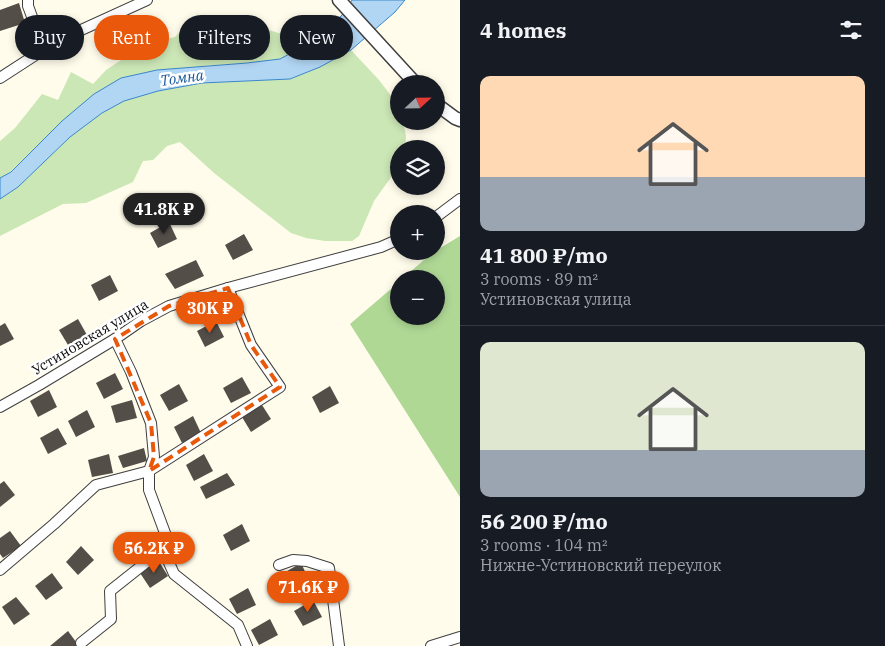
<!DOCTYPE html>
<meta charset="utf-8">
<style>
body{margin:0;font-family:"IBM Plex Serif",serif;background:#20242c;color:#f1f3f6;height:100vh;display:flex;flex-direction:column;font-size:19px;white-space:nowrap}
*{box-sizing:border-box;margin:0}
p{font-size:16px;color:#9ea1a6}
.icon{flex:none;width:28px;height:28px;fill:none;stroke:currentColor;stroke-width:2;stroke-linecap:round;stroke-linejoin:round}
.map{position:relative;flex:1;overflow:hidden}
.panel{display:flex;flex-direction:column;background:#171b24;width:425px}
.panel>*{flex:none}
.guide{position:absolute;left:15px;top:15px;width:370px;height:45px;display:flex;gap:10px}
.needle{width:32px;rotate:68deg}
.controls{position:absolute;left:390px;top:75px;display:grid;gap:10px}
.controls a{display:grid;place-items:center;width:55px;height:55px;border-radius:50%;background:#171b24;box-shadow:0 2px 8px #0003;font-size:25px}
.price{position:absolute;translate:-50% -42px;padding:0 11px;border-radius:18px;background:#ea580c;color:#fff;font-size:16px;line-height:32px;filter:drop-shadow(0 1px 2px #0008)}
.price::after{content:'';position:absolute;left:50%;top:30px;width:15px;height:11px;margin-left:-8px;background:inherit;clip-path:polygon(0 0,100% 0,50% 100%)}
.price.selected{background:#222;color:#fff}
ul{padding:0;list-style:none}
li{display:grid;align-content:center;gap:10px;height:265px;padding:0 20px}
li+li{border-top:1px solid #363941}
li span{display:grid;place-items:center;height:155px;border-radius:10px;color:#555}
li>.icon{margin-inline-start:auto}
span .icon{width:90px;height:90px;fill:#fffc;stroke-width:1}
li b{font-size:21px}
h2{display:flex;justify-content:space-between;align-items:center;height:60px;padding:0 20px;font-size:21px}
.chip{padding:0 18px;border-radius:22px;background:#171b24;box-shadow:0 2px 8px #0003;font-size:18px;line-height:45px}
.chip.selected{background:#ea580c;color:#fff}
main{display:flex;flex:1;min-height:0}
.map>svg:first-child{display:block}
.green{fill:#cce7b6}
.forest{fill:#afd895}
.water{fill:#b1d6f4;stroke:#3986ca}
.building{fill:#544e48}
.lines{fill:none;stroke-linecap:round;stroke-linejoin:round}
.minor-casing{stroke:#3f3f3f;stroke-width:12}
.tertiary-casing{stroke:#3f3f3f;stroke-width:15}
.minor{stroke:#fff;stroke-width:10}
.tertiary{stroke:#fff;stroke-width:12}
.marked{fill:none;stroke:#e8590c;stroke-width:4;stroke-dasharray:10 6;stroke-linejoin:round}
.labels{text-anchor:middle;stroke-width:5;stroke-linejoin:round;paint-order:stroke}
.street-label{font-size:14px;fill:#0c0c0c;stroke:#fff}
.water-label{font-size:15px;font-style:italic;fill:#18589a;stroke:#fff}
</style>
<main>
<div class="map">
<svg width="460" height="646" viewBox="0 0 460 646">
<rect width="100%" height="100%" fill="#fffceb"/>
<g class="green">
<polygon points="227,15 278,33 327,31 306,45 280,59 247,63 203,66 62,121 10,172 0,178 0,141 15,128 42,94 58,100 71,72 93,84 106,70 145,44 175,37 185,27"/>
<polygon points="351,50 379,80 398,105 399,121 403,121 406,136 405,149 399,149 399,166 374,201 359,236 352,241 325,241 306,238 291,233 214,173 180,142 167,146 153,160 143,161 133,182 86,203 63,204 0,236 0,199 18,187 70,137 102,113 124,101 158,91 202,83 290,79 320,67"/>
</g>
<polygon class="forest" points="460,236 460,497 350,324 399,282 399,316 436,316 436,279 402,279 432,253"/>
<polygon class="water" points="352,0 405,0 395,12 351,50 320,67 290,79 202,83 158,91 124,101 102,113 70,137 18,187 0,199 0,178 11,172 62,121 94,94 121,78 157,70 247,63 280,59 306,45 327,31 342,15"/>
<g class="building">
<polygon points="19,3 25,23 0,31 0,10"/>
<polygon points="169,222 177,239 158,248 150,233"/>
<polygon points="244,234 253,250 233,260 225,245"/>
<polygon points="196,260 204,276 175,289 165,274"/>
<polygon points="110,275 118,291 99,301 91,285"/>
<polygon points="78,319 87,335 68,345 59,330"/>
<polygon points="216,321 224,337 205,347 197,331"/>
<polygon points="5,323 14,339 0,346 0,326"/>
<polygon points="115,373 123,389 104,399 96,383"/>
<polygon points="242,377 251,393 231,403 223,388"/>
<polygon points="179,384 188,401 169,411 160,395"/>
<polygon points="330,386 339,403 320,413 312,397"/>
<polygon points="49,390 57,407 38,417 30,401"/>
<polygon points="132,400 137,418 116,423 111,406"/>
<polygon points="262,405 271,419 251,432 242,417"/>
<polygon points="87,410 95,427 76,437 68,421"/>
<polygon points="193,416 201,433 182,443 174,427"/>
<polygon points="58,428 67,444 48,454 40,438"/>
<polygon points="144,448 147,461 123,468 118,456"/>
<polygon points="109,454 113,473 92,477 88,460"/>
<polygon points="204,454 213,471 194,481 186,465"/>
<polygon points="227,473 235,485 206,499 200,487"/>
<polygon points="4,481 15,495 0,507 0,484"/>
<polygon points="242,524 250,541 231,551 223,535"/>
<polygon points="10,531 21,546 3,558 0,554 0,538"/>
<polygon points="81,546 94,560 78,575 66,562"/>
<polygon points="158,560 168,576 150,588 140,573"/>
<polygon points="301,563 309,580 290,590 282,574"/>
<polygon points="52,573 63,588 46,600 35,586"/>
<polygon points="248,588 256,605 237,614 229,599"/>
<polygon points="16,597 30,614 14,625 2,607"/>
<polygon points="313,600 322,617 303,626 294,611"/>
<polygon points="270,619 278,635 259,645 251,630"/>
<polygon points="68,631 79,646 50,646"/>
</g>
<g class="lines">
<defs>
<g id="minor">
<polyline points="28,0 28,6 44,49"/>
<polyline points="0,78 57,41 147,0"/>
<polyline points="436,217 460,199"/>
<polyline points="0,407 39,385 115,339 141,321 169,306 228,288 381,247 399,239"/>
<polyline points="163,549 174,574 238,625 247,646"/>
<polyline points="279,565 293,560 307,561 329,568 339,646"/>
<polyline points="0,570 54,524 96,485 149,471 280,387 251,345 228,288"/>
<polyline points="81,643 111,619 110,591 163,549 168,541 149,490 149,471 154,457 151,423 131,372 115,339"/>
<polyline points="431,646 460,637"/>
</g>
<g id="tertiary">
<polyline points="339,0 416,84"/>
<polyline points="436,104 455,118 460,120"/>
</g>
</defs>
<use href="#minor" class="minor-casing"/>
<use href="#tertiary" class="tertiary-casing"/>
<use href="#minor" class="minor"/>
<use href="#tertiary" class="tertiary"/>
</g>
<path class="marked" d="M228,288L251,345L280,387L149,471L154,457L151,423L115,339L169,306Z"/>
<g class="labels">
<g class="street-label">
<text transform="translate(90 337) rotate(-31)" y="5">Устиновская улица</text>
</g>
<g class="water-label">
<text transform="translate(182 78) rotate(-8)" y="5">Томна</text>
</g>
</g>
</svg>
<div class="controls">
<a><svg class="needle" viewBox="-14 -14 28 28"><path d="M0-13l5 13h-10z" fill="#e53935"/><path d="M0 13l5-13h-10z" fill="#9ea1a6"/></svg></a>
<a><svg class="icon" aria-label="layers" viewBox="0 0 24 24"><path d="M12 4l9 5-9 5-9-5zM3 14l9 5 9-5"/></svg></a>
<a>+</a>
<a>−</a>
</div>
<b class="price selected" style="left:164px;top:235px">41.8K ₽</b>
<b class="price" style="left:210px;top:334px">30K ₽</b>
<b class="price" style="left:154px;top:574px">56.2K ₽</b>
<b class="price" style="left:308px;top:613px">71.6K ₽</b>
<div class="guide">
<a class="chip">Buy</a>
<a class="chip selected">Rent</a>
<a class="chip">Filters</a>
<a class="chip">New</a>
</div>
</div>
<section class="panel">
<h2>4 homes<svg class="icon" aria-label="filters" viewBox="0 0 24 24"><path d="M4 7h16M4 17h16"/><circle cx="9" cy="7" r="2"/><circle cx="15" cy="17" r="2"/></svg></h2>
<ul>
<li><span style="background:linear-gradient(#ffd9b3 65%,#9aa5b1 0)"><svg class="icon" aria-label="home" viewBox="0 0 24 24"><path d="M3 11l9-7 9 7M6 9v11h12V9"/></svg></span><div><b>41 800 ₽/mo</b><p>3 rooms · 89 m²</p><p>Устиновская улица</p></div></li>
<li><span style="background:linear-gradient(#dfe7d0 70%,#9aa5b1 0)"><svg class="icon" aria-label="home" viewBox="0 0 24 24"><path d="M3 11l9-7 9 7M6 9v11h12V9"/></svg></span><div><b>56 200 ₽/mo</b><p>3 rooms · 104 m²</p><p>Нижне-Устиновский переулок</p></div></li>
</ul>
</section>
</main>
